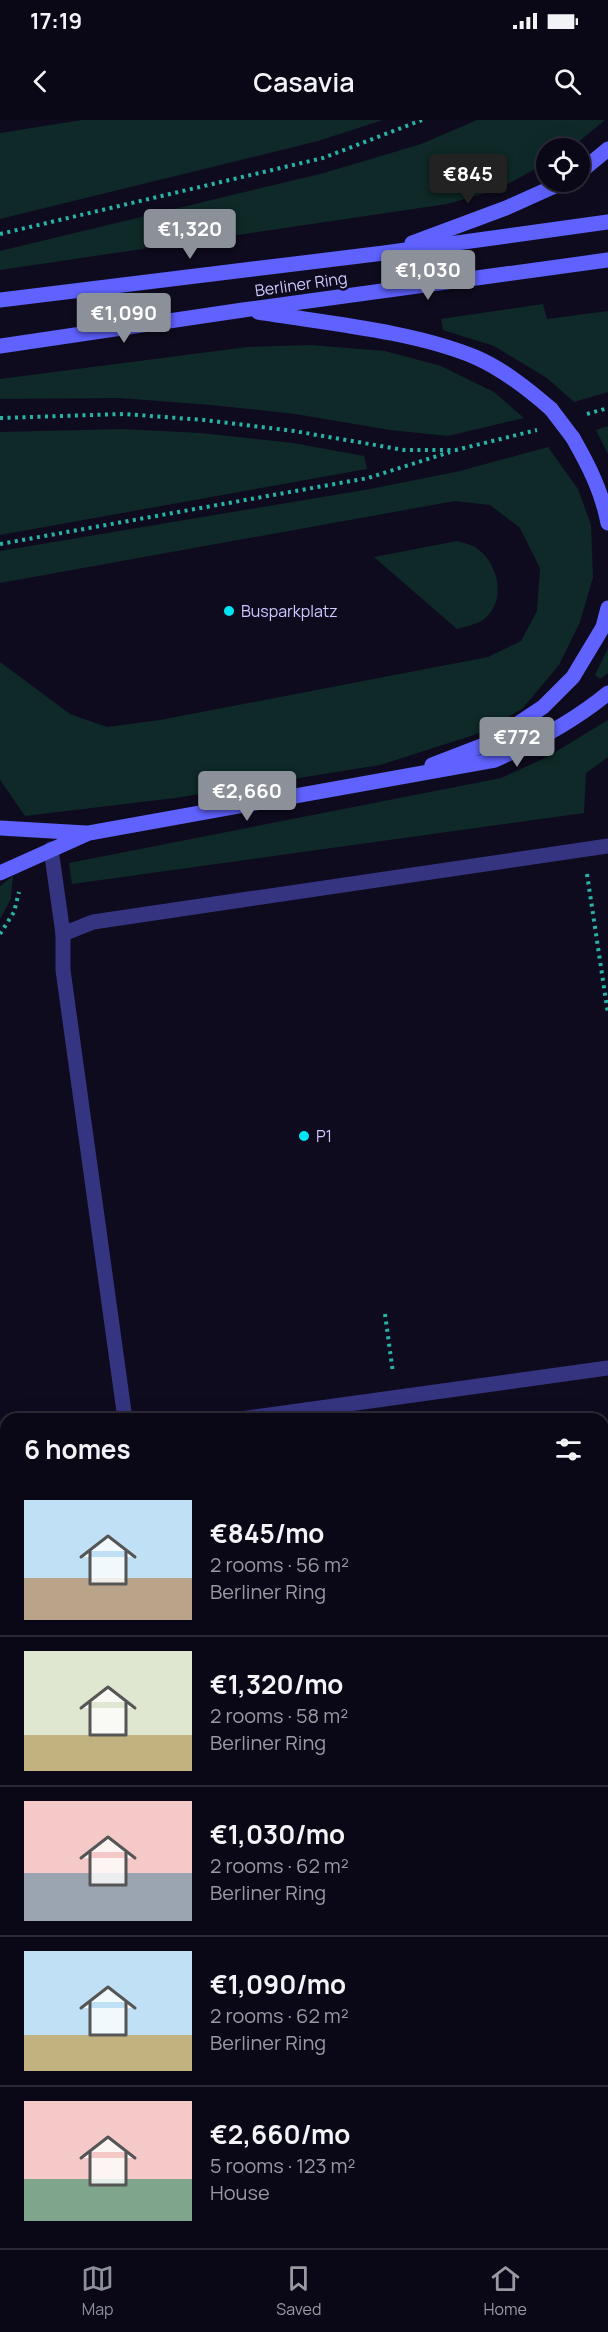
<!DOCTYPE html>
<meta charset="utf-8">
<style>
body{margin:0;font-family:Manrope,sans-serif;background:#13111f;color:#f1f3f6;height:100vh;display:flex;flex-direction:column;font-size:22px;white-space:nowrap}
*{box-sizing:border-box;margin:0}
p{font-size:20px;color:#999aa1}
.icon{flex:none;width:33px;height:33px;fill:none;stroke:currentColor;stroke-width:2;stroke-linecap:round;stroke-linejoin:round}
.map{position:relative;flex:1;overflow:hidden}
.sheet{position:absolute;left:0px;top:1293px;width:609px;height:836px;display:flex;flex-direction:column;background:#0a0816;border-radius:18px 18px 0 0;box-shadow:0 6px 24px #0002,0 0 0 2px #2a2935}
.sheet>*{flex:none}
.tools{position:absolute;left:536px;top:18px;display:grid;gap:12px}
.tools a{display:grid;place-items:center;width:54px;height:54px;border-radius:50%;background:#0a0816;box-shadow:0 6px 24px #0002,0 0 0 2px #2a2935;font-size:30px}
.price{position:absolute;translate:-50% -51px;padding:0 14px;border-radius:6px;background:#8c9099;color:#fff;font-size:20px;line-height:39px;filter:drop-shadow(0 2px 3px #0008)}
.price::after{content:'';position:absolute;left:50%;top:36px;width:18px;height:14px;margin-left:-9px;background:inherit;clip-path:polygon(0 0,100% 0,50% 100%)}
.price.selected{background:#222;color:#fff}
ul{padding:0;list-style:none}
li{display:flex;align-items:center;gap:18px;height:150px;padding:0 24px}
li+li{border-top:2px solid #2a2935}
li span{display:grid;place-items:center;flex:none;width:168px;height:120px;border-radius:0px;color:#555}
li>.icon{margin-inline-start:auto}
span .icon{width:72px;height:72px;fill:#fffc;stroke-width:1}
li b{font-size:26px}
h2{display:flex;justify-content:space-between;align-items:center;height:72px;padding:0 24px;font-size:26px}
.status{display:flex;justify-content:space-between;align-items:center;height:42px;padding:0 30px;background:#0a0816;direction:ltr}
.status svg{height:16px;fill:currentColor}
header{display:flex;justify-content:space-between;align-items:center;height:78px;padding:0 24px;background:#0a0816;font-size:27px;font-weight:600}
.menu{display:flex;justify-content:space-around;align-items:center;height:84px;border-top:2px solid #2a2935;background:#0a0816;font-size:16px;color:#999aa1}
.menu a{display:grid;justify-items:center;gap:3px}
.menu .selected{color:#8c9099}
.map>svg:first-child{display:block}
.green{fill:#0e2927}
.building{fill:#1d1640;filter:url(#shadow)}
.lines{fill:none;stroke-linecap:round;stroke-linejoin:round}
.path{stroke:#27b4a6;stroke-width:4;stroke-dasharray:3 4.5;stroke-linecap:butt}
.lane{stroke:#343480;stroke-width:15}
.street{stroke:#343480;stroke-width:15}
.secondary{stroke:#5f62ff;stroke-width:15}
.secondary-bridge{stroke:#5f62ff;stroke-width:15}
.poi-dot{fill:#00e4f3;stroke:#0e0b1e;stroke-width:2}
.labels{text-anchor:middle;stroke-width:5;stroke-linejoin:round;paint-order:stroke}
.street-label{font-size:16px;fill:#cdc8ff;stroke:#0e0b1e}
.poi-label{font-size:16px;fill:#cdc8ff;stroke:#0e0b1e;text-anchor:start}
</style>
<div class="status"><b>17:19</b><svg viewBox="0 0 49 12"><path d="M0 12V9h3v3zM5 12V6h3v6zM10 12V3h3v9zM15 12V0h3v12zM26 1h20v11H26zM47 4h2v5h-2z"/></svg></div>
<header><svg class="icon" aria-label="back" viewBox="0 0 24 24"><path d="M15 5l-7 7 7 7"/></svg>Casavia<svg class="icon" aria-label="search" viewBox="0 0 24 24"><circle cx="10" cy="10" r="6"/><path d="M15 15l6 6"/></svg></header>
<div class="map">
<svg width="608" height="2128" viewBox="0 0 608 2128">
<defs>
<filter id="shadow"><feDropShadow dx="5.5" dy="5.5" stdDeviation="3" flood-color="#0009"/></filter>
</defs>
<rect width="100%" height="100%" fill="#0e0b1e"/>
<g class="green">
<polygon points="82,0 383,0 318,21 0,99 0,13"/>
<polygon points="477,0 605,0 571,28 546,28 546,43 497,70 447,84 0,150 0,131 324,53 421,24"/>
<polygon points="543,184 547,199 608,191 608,272 574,282 547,258 494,226 443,210 441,199"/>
<polygon points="310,225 385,231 441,246 494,272 524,298 448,316 390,310 295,294 211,285 120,278 0,279 0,259 247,227"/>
<polygon points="608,306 608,334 596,310"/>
<polygon points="123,309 201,313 293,323 364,336 367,349 0,415 0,312"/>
<polygon points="548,327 578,369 591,405 593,457 580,502 559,545 522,589 477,614 380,645 175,678 25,696 0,660 0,542 70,594 107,607 160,600 488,537 521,521 537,491 540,448 520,408 490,385 455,381 0,463 0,431 370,369 460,351"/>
<path d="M457,421C464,423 474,425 479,430C499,446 507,482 483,500C477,504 465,507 457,509L374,437Z"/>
<polygon points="608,528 608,553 600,559 595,555"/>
<polygon points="608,600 608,637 586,653 584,693 72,764 69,743 501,658 547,637"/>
<polygon points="13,756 11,779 0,799 0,766"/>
<polygon points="608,1325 608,2123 603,2122 603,1327"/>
</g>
<g class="building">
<rect x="603" y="1318" width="5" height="250"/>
<polygon points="603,1924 608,1924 608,2128 265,2128 265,2122 603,2122"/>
</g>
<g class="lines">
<g class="path">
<polyline points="0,114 323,38 422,0"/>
<polyline points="587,294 608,288"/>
<polyline points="0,298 124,294 204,300 294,311 404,330 456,330 537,310"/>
<polyline points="0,424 368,358 450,332"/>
<polyline points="587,754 608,894"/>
<polyline points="0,814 14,792 19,772"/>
<polyline points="385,1194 393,1253"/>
</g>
<g class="lane">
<polyline points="51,729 63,814"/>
<polyline points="125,1299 63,850 63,814 93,802 608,726"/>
<polyline points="240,1299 608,1248"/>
<polyline points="0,1332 6,1331"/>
</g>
<g class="street">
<polyline points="0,1530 6,1568"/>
<polyline points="94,2122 95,2128"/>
</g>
<g class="secondary">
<polyline points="579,53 608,29"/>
<polyline points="412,123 506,88 564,62"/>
<polyline points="0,180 384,133 608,102"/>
<path d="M258,192C325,203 413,211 475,237C503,249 528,269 551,289"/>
<polyline points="0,226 243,190 608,140"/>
<path d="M573,318C589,346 602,372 608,403"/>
<polyline points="432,645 489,623 543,587 573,557 603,507 608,488"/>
<polyline points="0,708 86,713"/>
<path d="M0,753L89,713L495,640C535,622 574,601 608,573"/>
</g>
<polyline class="secondary-bridge" points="551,289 573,318"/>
</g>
<g class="poi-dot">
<circle cx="229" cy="491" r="6"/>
<circle cx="304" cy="1016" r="6"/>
</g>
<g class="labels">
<g class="street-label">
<text transform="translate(301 164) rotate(-8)" y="6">Berliner Ring</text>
</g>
<g class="poi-label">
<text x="241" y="497">Busparkplatz</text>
<text x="316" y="1022">P1</text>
</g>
</g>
</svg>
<div class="tools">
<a><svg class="icon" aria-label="locate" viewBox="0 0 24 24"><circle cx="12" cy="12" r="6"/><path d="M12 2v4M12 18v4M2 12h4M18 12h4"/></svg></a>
</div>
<b class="price selected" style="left:468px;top:85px">€845</b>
<b class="price" style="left:190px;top:140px">€1,320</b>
<b class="price" style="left:428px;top:181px">€1,030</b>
<b class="price" style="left:124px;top:224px">€1,090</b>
<b class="price" style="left:517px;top:648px">€772</b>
<b class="price" style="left:247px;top:702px">€2,660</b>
<section class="sheet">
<h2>6 homes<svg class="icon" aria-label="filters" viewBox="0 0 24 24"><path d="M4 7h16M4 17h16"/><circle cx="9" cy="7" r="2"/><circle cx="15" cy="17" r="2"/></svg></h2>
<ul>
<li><span style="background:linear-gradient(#bfe0f5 65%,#b9a48a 0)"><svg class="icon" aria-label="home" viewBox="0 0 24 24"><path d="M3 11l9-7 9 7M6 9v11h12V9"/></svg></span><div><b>€845/mo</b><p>2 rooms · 56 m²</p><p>Berliner Ring</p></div></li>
<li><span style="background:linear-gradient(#dfe7d0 70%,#c2b280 0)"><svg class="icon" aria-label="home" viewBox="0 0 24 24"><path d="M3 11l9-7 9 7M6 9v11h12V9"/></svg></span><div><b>€1,320/mo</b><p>2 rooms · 58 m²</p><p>Berliner Ring</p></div></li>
<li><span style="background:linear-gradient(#f6c9c9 60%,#9aa5b1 0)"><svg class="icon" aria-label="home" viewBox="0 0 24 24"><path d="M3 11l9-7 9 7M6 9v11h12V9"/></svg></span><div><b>€1,030/mo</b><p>2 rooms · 62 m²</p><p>Berliner Ring</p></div></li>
<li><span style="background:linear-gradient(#bfe0f5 70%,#c2b280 0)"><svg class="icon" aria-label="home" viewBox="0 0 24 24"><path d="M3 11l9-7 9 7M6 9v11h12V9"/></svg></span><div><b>€1,090/mo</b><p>2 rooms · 62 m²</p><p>Berliner Ring</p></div></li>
<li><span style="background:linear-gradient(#f6c9c9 65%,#7fa58c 0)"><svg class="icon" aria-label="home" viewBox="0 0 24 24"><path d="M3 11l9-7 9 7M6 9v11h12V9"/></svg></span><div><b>€2,660/mo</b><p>5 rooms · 123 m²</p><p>House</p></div></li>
</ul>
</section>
</div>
<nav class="menu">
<a class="selected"><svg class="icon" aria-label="map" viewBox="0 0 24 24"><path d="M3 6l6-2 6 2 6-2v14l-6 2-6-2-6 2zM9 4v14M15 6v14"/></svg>Map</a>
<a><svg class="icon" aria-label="saved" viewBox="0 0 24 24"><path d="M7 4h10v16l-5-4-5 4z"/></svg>Saved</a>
<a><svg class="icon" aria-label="home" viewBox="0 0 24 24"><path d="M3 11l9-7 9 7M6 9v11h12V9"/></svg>Home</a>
</nav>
